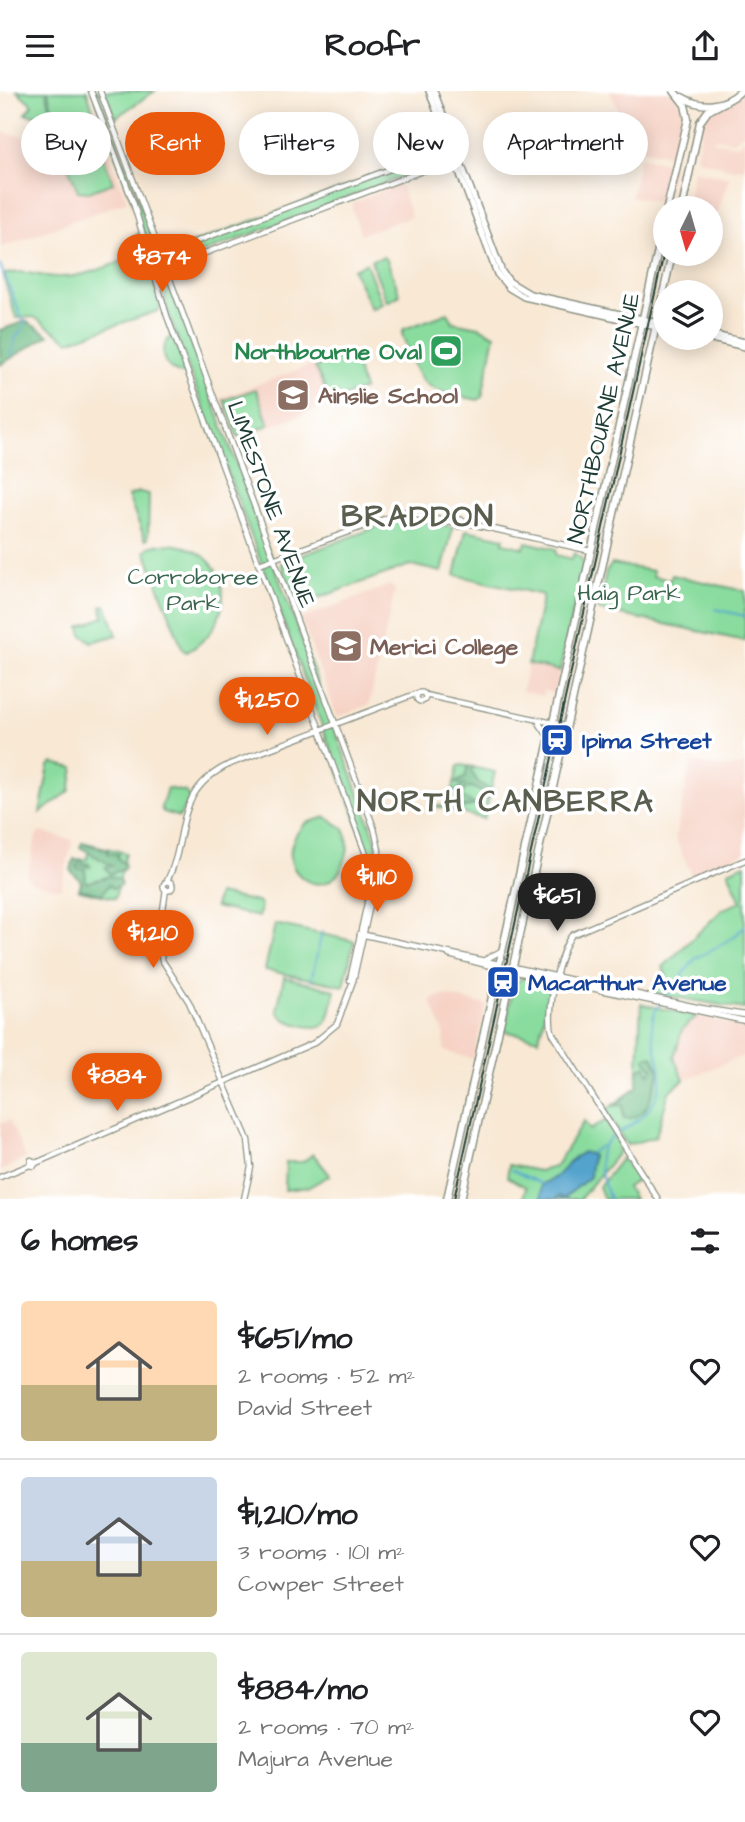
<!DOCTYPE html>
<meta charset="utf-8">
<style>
body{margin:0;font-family:"Architects Daughter",sans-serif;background:#f2f2f2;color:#202124;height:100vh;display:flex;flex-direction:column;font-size:26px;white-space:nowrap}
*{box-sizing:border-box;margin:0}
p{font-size:23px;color:#757577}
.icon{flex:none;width:38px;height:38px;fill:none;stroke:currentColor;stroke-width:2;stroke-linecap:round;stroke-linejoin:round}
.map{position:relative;height:1108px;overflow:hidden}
.sheet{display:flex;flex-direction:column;background:#fff;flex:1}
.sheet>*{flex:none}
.top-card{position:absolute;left:21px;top:21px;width:704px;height:63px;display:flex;gap:14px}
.needle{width:46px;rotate:185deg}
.buttons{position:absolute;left:653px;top:105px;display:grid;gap:14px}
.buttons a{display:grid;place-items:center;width:70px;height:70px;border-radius:50%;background:#fff;box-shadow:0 4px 18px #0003;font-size:35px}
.price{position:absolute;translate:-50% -60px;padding:0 16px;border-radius:24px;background:#ea580c;color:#fff;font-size:23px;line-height:46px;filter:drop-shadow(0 2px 4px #0008)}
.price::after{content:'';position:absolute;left:50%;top:42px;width:21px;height:16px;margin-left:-10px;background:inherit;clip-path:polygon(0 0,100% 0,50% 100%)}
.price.active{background:#222;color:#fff}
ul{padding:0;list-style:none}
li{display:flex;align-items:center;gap:21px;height:175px;padding:0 21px}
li+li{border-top:2px solid #e0e0e0}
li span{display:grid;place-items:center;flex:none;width:196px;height:140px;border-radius:7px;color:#555}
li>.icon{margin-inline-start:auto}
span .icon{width:84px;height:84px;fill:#fffc;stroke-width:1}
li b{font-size:30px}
h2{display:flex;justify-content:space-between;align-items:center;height:84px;padding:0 21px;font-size:30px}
.chip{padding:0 24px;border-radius:32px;background:#fff;box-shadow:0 4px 18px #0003;font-size:24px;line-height:63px}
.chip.active{background:#ea580c;color:#fff}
header{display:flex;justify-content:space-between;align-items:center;height:91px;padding:0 21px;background:#fff;font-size:32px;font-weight:700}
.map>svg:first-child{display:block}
.built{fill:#f6d2c4}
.green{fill:#89dc9e;stroke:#548c69;stroke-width:2}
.forest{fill:#6ebc85;stroke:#467c5c;stroke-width:2}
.water{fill:#53a3cd;stroke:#397080;stroke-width:2}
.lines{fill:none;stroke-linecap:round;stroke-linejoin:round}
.stream{stroke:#53a3cd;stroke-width:2}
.secondary-casing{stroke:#8c9284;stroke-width:7}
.primary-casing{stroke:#8c9284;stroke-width:8}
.highway-casing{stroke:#8c9284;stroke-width:9}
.secondary{stroke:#fff;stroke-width:4.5}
.primary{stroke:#fff;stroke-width:5}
.highway{stroke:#fff;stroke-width:6}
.tram{stroke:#1f3d34;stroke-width:2}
.labels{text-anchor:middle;stroke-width:7;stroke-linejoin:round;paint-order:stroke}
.leisure-label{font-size:23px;font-weight:bold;fill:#27864d;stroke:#fff;text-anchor:end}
.education-label{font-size:23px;font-weight:bold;fill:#785e54;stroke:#fff;text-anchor:start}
.street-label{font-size:23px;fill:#1f3d34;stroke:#fff}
.park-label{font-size:23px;fill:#3a654e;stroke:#fff}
.transit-label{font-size:23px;font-weight:bold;fill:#164399;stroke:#fff;text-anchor:start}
.district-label{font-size:30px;font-weight:bold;letter-spacing:2px;fill:#5a5e4f;stroke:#fff}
</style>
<header><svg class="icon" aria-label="menu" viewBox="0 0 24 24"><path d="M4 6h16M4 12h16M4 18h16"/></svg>Roofr<svg class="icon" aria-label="share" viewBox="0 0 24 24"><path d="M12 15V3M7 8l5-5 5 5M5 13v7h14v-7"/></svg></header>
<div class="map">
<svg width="745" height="1108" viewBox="0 0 745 1108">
<rect width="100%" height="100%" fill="#fff"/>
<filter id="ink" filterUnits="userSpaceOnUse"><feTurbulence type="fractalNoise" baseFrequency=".0143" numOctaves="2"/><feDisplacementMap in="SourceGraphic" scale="14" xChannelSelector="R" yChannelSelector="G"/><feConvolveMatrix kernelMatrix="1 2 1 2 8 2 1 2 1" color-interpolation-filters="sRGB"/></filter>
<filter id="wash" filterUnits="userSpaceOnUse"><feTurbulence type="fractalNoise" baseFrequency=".00686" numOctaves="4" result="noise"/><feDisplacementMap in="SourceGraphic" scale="28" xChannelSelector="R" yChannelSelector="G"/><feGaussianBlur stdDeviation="1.57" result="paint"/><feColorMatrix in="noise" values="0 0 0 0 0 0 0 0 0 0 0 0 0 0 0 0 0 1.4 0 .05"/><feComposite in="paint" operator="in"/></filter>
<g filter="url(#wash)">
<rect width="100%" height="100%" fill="#f8e8d4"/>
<g class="built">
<polygon points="610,0 671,0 682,13 686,25 675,62 669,64 645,59 632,52"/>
<polygon points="745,0 745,41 734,50 716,47 713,50 737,54 745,48 745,77 733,78 699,69 696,63 705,26"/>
<polygon points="0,41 54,51 102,43 127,110 0,157"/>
<polygon points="640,66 674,74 664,112 631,105"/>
<polygon points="693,79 729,87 717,124 711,123 710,117 687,115"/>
<polygon points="397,93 402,96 411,126 361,143 352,119 353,112"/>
<polygon points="350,260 365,300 236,348 220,307"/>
<polygon points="390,494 395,499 369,614 337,626 301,528"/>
<polygon points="528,573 560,580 555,602 544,600 542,605 522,600"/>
<polygon points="691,671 729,677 745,673 745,762 692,785 675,747"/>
<polygon points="41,741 73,749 61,798 31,791 27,786 36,745"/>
<polygon points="443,904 486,914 473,968 445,960 443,940 430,909"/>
<polygon points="697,925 745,935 745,964 684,989 674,967 682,938"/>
<polygon points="9,1029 26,1067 0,1080 0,1033"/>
</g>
<g class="green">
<polygon points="17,0 46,0 53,26 25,23 33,14"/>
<polygon points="48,0 87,0 98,35 55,42 79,38 78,28 74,25 54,26"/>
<polygon points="93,0 98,0 375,746 378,759 374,788 369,764 328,651 170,227 159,185"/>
<polygon points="105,0 155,0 115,27"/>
<polygon points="96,46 113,92 89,101 78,100 62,60 73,53"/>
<polygon points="446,62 449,68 170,174 165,162 424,67"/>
<path d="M139,142L161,213L158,220L69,250L34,226L16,227L3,184C20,177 38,186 57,186C81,187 103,177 126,169L133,146Z"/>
<polygon points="383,166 387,169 400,204 387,211 371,169"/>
<polygon points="366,172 382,213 371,218 353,178"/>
<path d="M448,222L453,231L479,236L495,244L482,306L478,309C419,297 422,298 402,243L404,238Z"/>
<path d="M173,244L187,284C164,281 154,259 173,244Z"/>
<polygon points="351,262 364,298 331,311 315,276"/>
<polygon points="256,298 269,334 238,346 224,309"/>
<polygon points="139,401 149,403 148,447 145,448 128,405"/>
<polygon points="406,425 453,436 442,481 410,474 296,515 281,472"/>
<polygon points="466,439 504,447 503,452 524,457 526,451 556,458 556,464 572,468 574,462 582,468 583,476 560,580 528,573 543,504 455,484"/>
<path d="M162,453C230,451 245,529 187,561L183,559L145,460L149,456Z"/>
<polygon points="612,473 653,480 653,485 670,489 672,484 745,500 745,550 598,519 606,481"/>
<polygon points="106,514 117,544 92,551 82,544 80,536 104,526 101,515"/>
<polygon points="52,672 74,677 70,700 40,722 49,675"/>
<polygon points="462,674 495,681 484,728 431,714 449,716 458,675"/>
<polygon points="167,697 186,701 190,707 179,726 163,721 161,717"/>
<path d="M326,726L344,738C349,748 349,759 345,769C327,822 261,775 306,732Z"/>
<polygon points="83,751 126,762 115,807 79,799 82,787 71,780 74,768 87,768 89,760 81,756"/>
<polygon points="745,773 745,918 655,903 656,889 666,884 663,876 723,818 741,811 728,780"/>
<polygon points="218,803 257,811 261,814 259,826 215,816"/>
<polygon points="275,833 354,850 344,895 265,879"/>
<path d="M284,886L335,899C329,923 332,943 301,934C289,931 284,930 277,920Z"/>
<polygon points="524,886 551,893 539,948 504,940 514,893"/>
<polygon points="641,913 697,925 682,939 674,967 684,989 669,1001 657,1042 655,1046 627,1054 605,1020 637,996"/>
<polygon points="606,1029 618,1052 618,1062 580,1108 523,1108 526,1096 507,1086 509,1074 539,1080 555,1076 584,1030 590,1039"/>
<polygon points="313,1063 330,1084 309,1096 285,1099 286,1071 303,1071"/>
<polygon points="622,1067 638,1089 627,1096 634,1108 604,1108 599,1096"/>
</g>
<g class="forest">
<polygon points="26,230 49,244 0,274 0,239"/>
<polygon points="468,675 474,676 471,680 478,691 494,702 487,709 483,706 484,702 472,696 466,697 461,705 475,714 458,718 454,707 459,709 455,700 464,694 455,692 465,687"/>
<polygon points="82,752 108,759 108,762 119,763 117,766 125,774 124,778 110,783 105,776 112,775 80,756"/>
<polygon points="74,768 89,773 90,776 77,774 77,778 85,778 86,792 110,785 121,789 121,794 113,797 109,794 102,803 79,798 82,791 71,780"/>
<path d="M653,965L660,982C652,998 650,1031 623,1027V1014L614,1015L637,996L638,979L646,975L650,983L653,977L645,970L646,966Z"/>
</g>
<path class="water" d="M583,1061L592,1064L590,1086L563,1108L560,1105L555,1108H541V1093C561,1088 566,1069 583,1061Z"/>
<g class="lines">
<g class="stream">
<polyline points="0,174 25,234 15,248 12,264"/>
<polyline points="715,518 745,525"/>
<polyline points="311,890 322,841"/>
<polyline points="664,908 695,868 734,846 745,835"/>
<polyline points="590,1062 601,1055"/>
<polyline points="512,1079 541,1093"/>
<path d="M610,1108C575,1028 638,1056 658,1001C670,970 638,942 660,912"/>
</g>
</g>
</g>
<g filter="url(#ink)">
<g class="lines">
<defs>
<g id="secondary">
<polyline points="91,0 133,111 167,225 368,769 370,799 350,889"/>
<polyline points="152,171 158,176 168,176 454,68"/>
<polyline points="156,176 159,168 168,161 401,74 450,59"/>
<circle cx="460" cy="432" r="3.5"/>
<polyline points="463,431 591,460"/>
<polyline points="259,473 404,421 457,433"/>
<circle cx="421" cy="606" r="4.5"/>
<polyline points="425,604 567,635"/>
<polyline points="539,632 548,645"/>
<polyline points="703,787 745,769"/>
<path d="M167,790C190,745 171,701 230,673L418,602"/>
<circle cx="168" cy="795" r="4.5"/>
<polyline points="166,798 158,854 162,869 189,911 248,1049 251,1076 244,1108"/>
<polyline points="360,843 499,873"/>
<polyline points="449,864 498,877"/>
<polyline points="485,869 501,860"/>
<polyline points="513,876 701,917 745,924"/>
<polyline points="512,880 745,930"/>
<polygon points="31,1069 36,1071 34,1075 30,1074"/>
<polyline points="36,1072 314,952 337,933 353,890 378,778 379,759 374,737 100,0"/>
<polyline points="0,1086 30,1074"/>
<path d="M658,1108L553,943C545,925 559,859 572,844L704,787"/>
</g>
<g id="primary">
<polyline points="429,0 497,183 509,197 524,206 665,238"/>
<polyline points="434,0 502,181 510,191 530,203 665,233"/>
<polyline points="710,243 745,251"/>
<polyline points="707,247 745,256"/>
</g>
<g id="highway">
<path d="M682,6C702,18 724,16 741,0"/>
<polyline points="667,117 688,28 685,14 674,0"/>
<polyline points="682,117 700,31 708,20 725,11"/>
<polyline points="447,1108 665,128"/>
<polyline points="461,1108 672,163"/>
</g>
</defs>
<use href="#secondary" class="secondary-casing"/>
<use href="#primary" class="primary-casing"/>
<use href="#highway" class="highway-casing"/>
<use href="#secondary" class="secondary"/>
<use href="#primary" class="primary"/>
<use href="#highway" class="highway"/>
<polyline class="tram" points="454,1108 665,157"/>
</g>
</g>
<defs>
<symbol id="stadium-square" viewBox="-11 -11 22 22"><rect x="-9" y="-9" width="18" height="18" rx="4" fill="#2e9e5b" stroke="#fff"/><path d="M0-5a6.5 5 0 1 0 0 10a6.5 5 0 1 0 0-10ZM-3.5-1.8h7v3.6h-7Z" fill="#fff"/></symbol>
<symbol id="school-square" viewBox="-11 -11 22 22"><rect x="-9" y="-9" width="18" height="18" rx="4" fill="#8d6e63" stroke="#fff"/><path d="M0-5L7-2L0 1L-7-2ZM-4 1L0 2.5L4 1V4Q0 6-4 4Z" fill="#fff"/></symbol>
<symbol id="station-square" viewBox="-11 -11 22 22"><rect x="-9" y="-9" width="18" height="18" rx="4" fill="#1a4fb4" stroke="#fff"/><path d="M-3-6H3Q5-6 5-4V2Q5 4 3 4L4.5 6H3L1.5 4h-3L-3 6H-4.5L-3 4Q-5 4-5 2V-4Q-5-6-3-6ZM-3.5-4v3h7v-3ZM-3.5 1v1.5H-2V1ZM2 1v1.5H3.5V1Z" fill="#fff"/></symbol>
</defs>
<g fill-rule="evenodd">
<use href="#stadium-square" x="427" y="241" width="38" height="38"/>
<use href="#school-square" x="274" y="285" width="38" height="38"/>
<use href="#school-square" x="327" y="536" width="38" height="38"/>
<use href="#station-square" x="538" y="630" width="38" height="38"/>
<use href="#station-square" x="484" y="872" width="38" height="38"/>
</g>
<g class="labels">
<g class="leisure-label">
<text x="422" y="268">Northbourne Oval</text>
</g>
<g class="education-label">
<text x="318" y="312">Ainslie School</text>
<text x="370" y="563">Merici College</text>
</g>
<g class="street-label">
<text transform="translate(603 327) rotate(-77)" y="8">NORTHBOURNE AVENUE</text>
<text transform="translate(272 413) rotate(70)" y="8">LIMESTONE AVENUE</text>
</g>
<g class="park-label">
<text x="193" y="493">Corroboree<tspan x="193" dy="26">Park</tspan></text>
<text x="629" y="509">Haig Park</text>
</g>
<g class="transit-label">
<text x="582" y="657">Ipima Street</text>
<text x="528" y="899">Macarthur Avenue</text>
</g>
<g class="district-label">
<text x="418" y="435">BRADDON</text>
<text x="506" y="720">NORTH CANBERRA</text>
</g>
</g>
</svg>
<div class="buttons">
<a><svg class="needle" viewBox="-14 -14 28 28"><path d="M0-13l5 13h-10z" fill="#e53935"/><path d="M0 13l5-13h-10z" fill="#757577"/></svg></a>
<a><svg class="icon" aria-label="layers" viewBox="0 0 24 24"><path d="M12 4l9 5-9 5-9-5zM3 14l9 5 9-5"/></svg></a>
</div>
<b class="price" style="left:162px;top:203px">$874</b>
<b class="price" style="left:267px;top:646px">$1,250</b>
<b class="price" style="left:377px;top:823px">$1,110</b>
<b class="price active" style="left:557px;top:842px">$651</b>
<b class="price" style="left:153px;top:879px">$1,210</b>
<b class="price" style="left:117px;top:1022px">$884</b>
<div class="top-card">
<a class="chip">Buy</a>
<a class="chip active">Rent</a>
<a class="chip">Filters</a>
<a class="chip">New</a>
<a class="chip">Apartment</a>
</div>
</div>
<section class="sheet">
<h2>6 homes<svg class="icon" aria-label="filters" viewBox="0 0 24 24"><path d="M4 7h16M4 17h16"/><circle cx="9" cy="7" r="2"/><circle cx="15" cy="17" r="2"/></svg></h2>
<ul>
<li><span style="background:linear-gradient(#ffd9b3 60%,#c2b280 0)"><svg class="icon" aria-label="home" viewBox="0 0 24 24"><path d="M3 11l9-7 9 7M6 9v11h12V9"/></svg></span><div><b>$651/mo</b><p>2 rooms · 52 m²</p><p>David Street</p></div><svg class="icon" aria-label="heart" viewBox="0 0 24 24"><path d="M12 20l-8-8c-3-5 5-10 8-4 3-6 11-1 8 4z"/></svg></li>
<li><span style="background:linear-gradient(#c9d6e8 60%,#c2b280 0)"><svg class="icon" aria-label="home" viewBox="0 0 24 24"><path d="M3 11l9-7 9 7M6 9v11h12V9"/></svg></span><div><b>$1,210/mo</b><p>3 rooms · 101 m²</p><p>Cowper Street</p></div><svg class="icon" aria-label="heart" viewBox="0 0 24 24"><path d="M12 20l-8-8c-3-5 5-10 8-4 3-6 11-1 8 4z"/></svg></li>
<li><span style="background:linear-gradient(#dfe7d0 65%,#7fa58c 0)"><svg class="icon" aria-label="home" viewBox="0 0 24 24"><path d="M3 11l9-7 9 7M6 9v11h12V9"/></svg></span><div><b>$884/mo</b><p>2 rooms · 70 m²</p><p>Majura Avenue</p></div><svg class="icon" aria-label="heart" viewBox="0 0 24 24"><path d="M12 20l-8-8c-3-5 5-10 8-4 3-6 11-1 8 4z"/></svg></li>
</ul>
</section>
